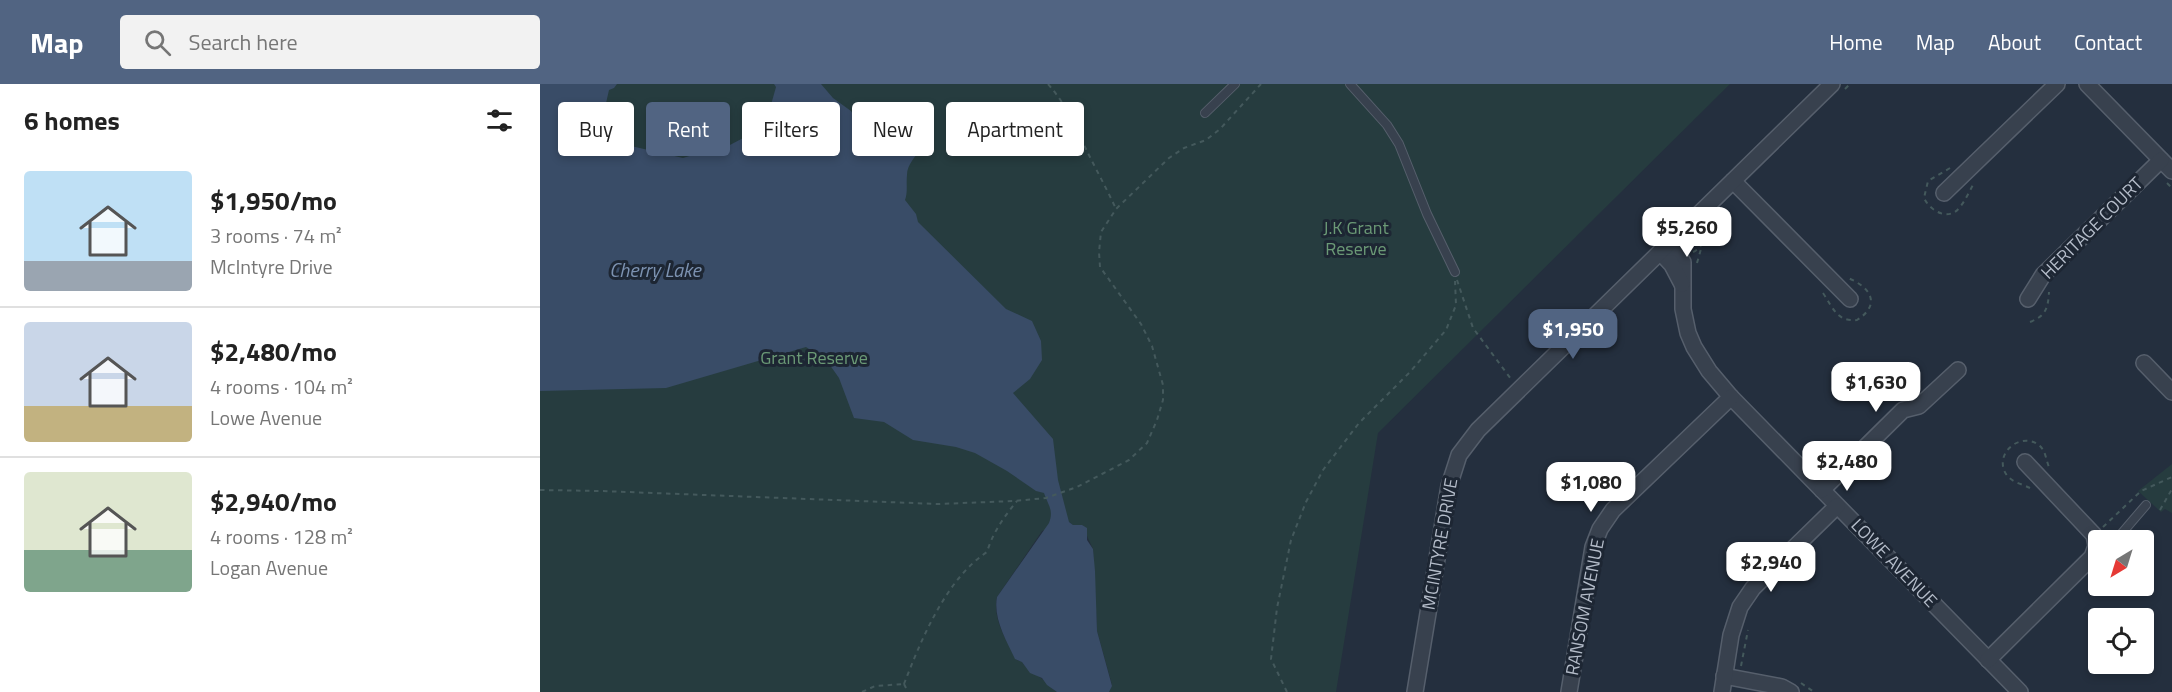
<!DOCTYPE html>
<meta charset="utf-8">
<style>
body{margin:0;font-family:"Titillium Web",sans-serif;background:#f2f2f2;color:#222;height:100vh;display:flex;flex-direction:column;font-size:22px;white-space:nowrap}
*{box-sizing:border-box;margin:0}
p{font-size:20px;color:#767676}
.icon{flex:none;width:33px;height:33px;fill:none;stroke:currentColor;stroke-width:2;stroke-linecap:round;stroke-linejoin:round}
.map{position:relative;flex:1;overflow:hidden}
.sheet{display:flex;flex-direction:column;background:#fff;width:540px}
.sheet>*{flex:none}
.top-card{position:absolute;left:18px;top:18px;width:570px;height:54px;display:flex;gap:12px}
.needle{width:39px;rotate:218deg}
.controls{position:absolute;left:1548px;top:446px;display:grid;gap:12px}
.controls a{display:grid;place-items:center;width:66px;height:66px;border-radius:6px;background:#fff;box-shadow:0 3px 9px #0003;font-size:30px}
.price{position:absolute;translate:-50% -51px;padding:0 14px;border-radius:12px;background:#fff;color:#222;font-size:20px;line-height:39px;filter:drop-shadow(0 2px 3px #0008)}
.price::after{content:'';position:absolute;left:50%;top:36px;width:18px;height:14px;margin-left:-9px;background:inherit;clip-path:polygon(0 0,100% 0,50% 100%)}
.price.current{background:#516482;color:#fff}
ul{padding:0;list-style:none}
li{display:flex;align-items:center;gap:18px;height:150px;padding:0 24px}
li+li{border-top:2px solid #e0e0e0}
li span{display:grid;place-items:center;flex:none;width:168px;height:120px;border-radius:6px;color:#555}
li>.icon{margin-inline-start:auto}
span .icon{width:72px;height:72px;fill:#fffc;stroke-width:1}
li b{font-size:26px}
h2{display:flex;justify-content:space-between;align-items:center;height:72px;padding:0 24px;font-size:26px}
.tag{padding:0 21px;border-radius:6px;background:#fff;box-shadow:0 3px 9px #0003;font-size:21px;line-height:54px}
.tag.current{background:#516482;color:#fff}
header{display:flex;align-items:center;gap:36px;box-sizing:border-box;height:84px;padding:0 30px;background:#516482;color:#fff}
header strong{font-size:28px}
nav{display:flex;gap:33px;margin-inline-start:auto;font-size:21px}
.search{width:420px;height:54px;background:#f2f2f2;display:flex;align-items:center;gap:15px;box-sizing:border-box;padding:0 21px;border-radius:6px;color:#767676;font-size:22px}
main{display:flex;flex:1;min-height:0}
.map>svg:first-child{display:block}
.green{fill:#263c3f}
.water{fill:#394c67}
.lines{fill:none;stroke-linecap:round;stroke-linejoin:round}
.service-casing{stroke:#565f6c;stroke-width:10}
.minor-casing{stroke:#565f6c;stroke-width:18}
.path{stroke:#44595c;stroke-width:2;stroke-dasharray:4.5 4.5;stroke-linecap:butt}
.service{stroke:#38414e;stroke-width:8}
.minor{stroke:#38414e;stroke-width:15}
.labels{text-anchor:middle;stroke-width:6;stroke-linejoin:round;paint-order:stroke}
.park-label{font-size:18px;fill:#6b9a76;stroke:#1d2633}
.street-label{font-size:18px;fill:#b4bcc9;stroke:#1d2633}
.water-label{font-size:20px;font-style:italic;fill:#7c92b1;stroke:#1d2633}
</style>
<header>
<strong>Map</strong>
<div class="search"><svg class="icon" aria-label="search" viewBox="0 0 24 24"><circle cx="10" cy="10" r="6"/><path d="M15 15l6 6"/></svg>Search here</div>
<nav><a>Home</a><a>Map</a><a>About</a><a>Contact</a></nav>
</header>
<main>
<section class="sheet">
<h2>6 homes<svg class="icon" aria-label="filters" viewBox="0 0 24 24"><path d="M4 7h16M4 17h16"/><circle cx="9" cy="7" r="2"/><circle cx="15" cy="17" r="2"/></svg></h2>
<ul>
<li><span style="background:linear-gradient(#bfe0f5 75%,#9aa5b1 0)"><svg class="icon" aria-label="home" viewBox="0 0 24 24"><path d="M3 11l9-7 9 7M6 9v11h12V9"/></svg></span><div><b>$1,950/mo</b><p>3 rooms · 74 m²</p><p>McIntyre Drive</p></div></li>
<li><span style="background:linear-gradient(#c9d6e8 70%,#c2b280 0)"><svg class="icon" aria-label="home" viewBox="0 0 24 24"><path d="M3 11l9-7 9 7M6 9v11h12V9"/></svg></span><div><b>$2,480/mo</b><p>4 rooms · 104 m²</p><p>Lowe Avenue</p></div></li>
<li><span style="background:linear-gradient(#dfe7d0 65%,#7fa58c 0)"><svg class="icon" aria-label="home" viewBox="0 0 24 24"><path d="M3 11l9-7 9 7M6 9v11h12V9"/></svg></span><div><b>$2,940/mo</b><p>4 rooms · 128 m²</p><p>Logan Avenue</p></div></li>
</ul>
</section>
<div class="map">
<svg width="1632" height="608" viewBox="0 0 1632 608">
<rect width="100%" height="100%" fill="#242f3e"/>
<g class="green">
<path d="M0,0H1190L838,349L796,608H569L572,601L557,547L553,465L542,441H533L529,438L502,447L457,513C452,536 467,557 478,577H482C487,587 493,588 501,594C507,598 511,604 517,608H0Z"/>
<polygon points="1632,380 1632,429 1625,425 1621,428 1598,407"/>
</g>
<path class="water" d="M0,0H77L74,4L69,6L64,28L65,31C77,38 80,53 91,62L143,74L159,69L171,71L226,42L229,37L227,35L236,3L234,0H281L293,14L311,27L321,44L325,47L336,43L350,32C366,37 373,52 381,65C375,73 367,81 367,91C366,101 368,107 365,116L376,130L378,138L466,225L492,237L501,257L502,276L490,295L473,309L513,355L518,396L529,438L533,441H542L547,444V456L553,465L555,487L557,547L572,602L569,608H517L507,601L502,594L490,589L482,578L475,575C466,556 453,534 457,513L509,439C514,426 508,421 504,409L496,407L467,387L435,369L416,363L373,356L344,338L314,334L299,294L287,277L266,263L126,304L0,307Z"/>
<g class="lines">
<defs>
<g id="service">
<polyline points="810,0 847,41 859,60 887,130 915,188"/>
<polyline points="665,29 695,0"/>
<polyline points="1576,456 1606,421"/>
</g>
<g id="minor">
<polyline points="1547,0 1632,87"/>
<polyline points="1193,97 1310,215"/>
<polyline points="1404,109 1517,0"/>
<polyline points="1129,160 1143,178 1143,225 1148,249 1154,263 1169,287 1191,313 1480,608"/>
<polyline points="1120,168 1132,181 1142,200"/>
<polyline points="1488,215 1503,191 1621,76"/>
<polyline points="1604,279 1632,308"/>
<polyline points="1282,406 1363,326 1379,322 1418,286"/>
<polyline points="1448,576 1552,473 1556,462 1554,451 1485,378"/>
<polyline points="1184,592 1242,603 1251,608"/>
<polyline points="875,608 909,402 919,371 938,346 1292,0"/>
<polyline points="1029,608 1053,463 1060,445 1073,426 1191,313"/>
<polyline points="1182,608 1191,551 1200,523 1213,504 1297,422"/>
</g>
</defs>
<use href="#service" class="service-casing"/>
<use href="#minor" class="minor-casing"/>
<g class="path">
<path d="M508,0C527,22 532,36 544,61C554,82 566,103 576,125"/>
<polyline points="1305,5 1310,0"/>
<path d="M1410,84L1388,97L1384,114C1390,127 1409,138 1420,123C1425,117 1429,108 1433,101"/>
<polyline points="1627,99 1632,104"/>
<path d="M1153,168C1165,163 1172,141 1180,130"/>
<polyline points="1157,179 1161,165"/>
<polyline points="917,196 933,244 971,295"/>
<path d="M1283,209C1293,224 1297,238 1317,236C1342,220 1330,203 1308,194"/>
<path d="M1490,238C1506,232 1508,224 1509,208"/>
<path d="M1490,404C1482,400 1471,398 1466,390C1453,369 1482,346 1500,362C1506,368 1506,376 1509,383"/>
<polyline points="0,406 61,407 398,420 474,417 506,414 537,403 589,376 607,359 617,336 623,316 623,301 612,262 601,240 560,183 559,168 561,148 576,125 629,74 644,64 666,56 680,45 721,0"/>
<polyline points="1620,426 1632,405"/>
<polyline points="1563,443 1601,407 1632,393"/>
<polyline points="1201,582 1208,546"/>
<polyline points="1261,599 1274,608"/>
<path d="M364,600C381,556 406,495 447,468C453,448 464,433 477,417"/>
<polyline points="364,600 368,608"/>
<polyline points="322,608 335,602 364,600"/>
<polyline points="747,608 731,575 737,524 751,456 766,418 783,386 819,339 870,288 906,246 916,221 915,197"/>
</g>
<use href="#service" class="service"/>
<use href="#minor" class="minor"/>
</g>
<g class="labels">
<g class="park-label">
<text x="816" y="150">J.K Grant<tspan x="816" dy="21">Reserve</tspan></text>
<text x="274" y="280">Grant Reserve</text>
</g>
<g class="street-label">
<text transform="translate(1552 144) rotate(-45)" y="6">HERITAGE COURT</text>
<text transform="translate(900 460) rotate(-80)" y="6">MCINTYRE DRIVE</text>
<text transform="translate(1354 479) rotate(46)" y="6">LOWE AVENUE</text>
<text transform="translate(1045 523) rotate(-79)" y="6">RANSOM AVENUE</text>
</g>
<g class="water-label">
<text x="115" y="193">Cherry Lake</text>
</g>
</g>
</svg>
<div class="controls">
<a><svg class="needle" viewBox="-14 -14 28 28"><path d="M0-13l5 13h-10z" fill="#e53935"/><path d="M0 13l5-13h-10z" fill="#767676"/></svg></a>
<a><svg class="icon" aria-label="locate" viewBox="0 0 24 24"><circle cx="12" cy="12" r="6"/><path d="M12 2v4M12 18v4M2 12h4M18 12h4"/></svg></a>
</div>
<b class="price" style="left:1147px;top:174px">$5,260</b>
<b class="price current" style="left:1033px;top:276px">$1,950</b>
<b class="price" style="left:1336px;top:329px">$1,630</b>
<b class="price" style="left:1307px;top:408px">$2,480</b>
<b class="price" style="left:1051px;top:429px">$1,080</b>
<b class="price" style="left:1231px;top:509px">$2,940</b>
<div class="top-card">
<a class="tag">Buy</a>
<a class="tag current">Rent</a>
<a class="tag">Filters</a>
<a class="tag">New</a>
<a class="tag">Apartment</a>
</div>
</div>
</main>
